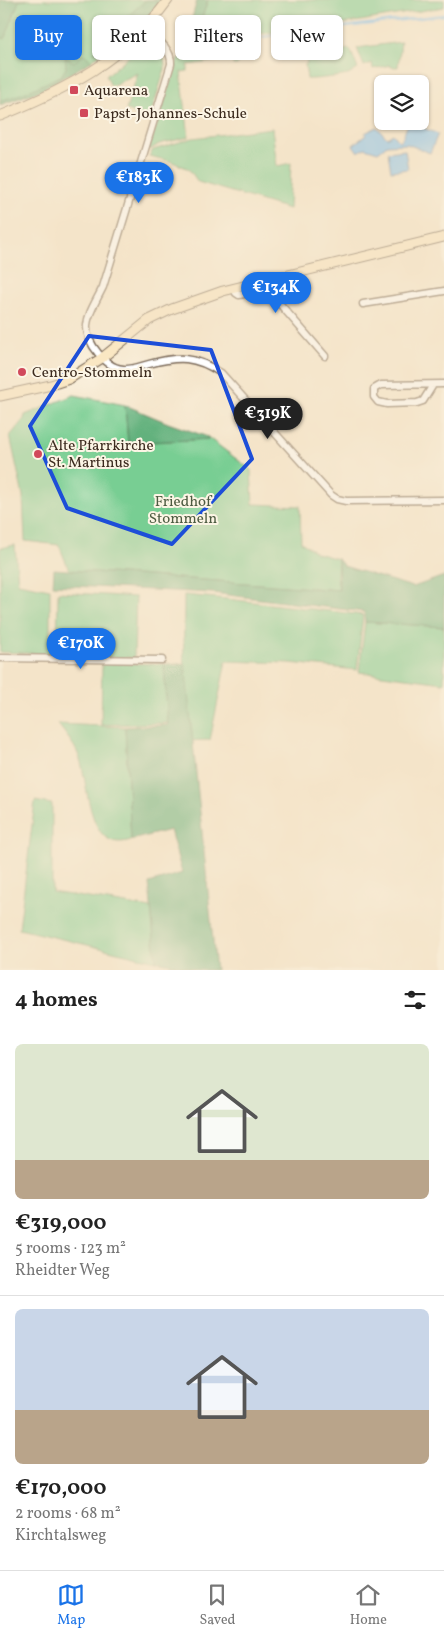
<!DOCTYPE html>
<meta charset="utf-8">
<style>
body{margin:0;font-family:Vollkorn,serif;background:#f6f6f6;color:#222;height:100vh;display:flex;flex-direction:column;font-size:19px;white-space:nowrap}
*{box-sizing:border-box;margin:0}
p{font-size:16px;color:#767676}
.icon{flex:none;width:28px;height:28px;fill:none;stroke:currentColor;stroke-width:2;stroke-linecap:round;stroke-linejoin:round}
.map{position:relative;height:970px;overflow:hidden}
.details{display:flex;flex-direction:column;background:#fff;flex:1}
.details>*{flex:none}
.guide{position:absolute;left:15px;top:15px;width:415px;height:45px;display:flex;gap:10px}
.controls{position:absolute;left:374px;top:75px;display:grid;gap:10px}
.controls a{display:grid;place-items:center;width:55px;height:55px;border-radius:8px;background:#fff;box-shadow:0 1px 4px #0004;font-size:25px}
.price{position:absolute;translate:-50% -42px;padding:0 11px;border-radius:18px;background:#1a73e8;color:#fff;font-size:16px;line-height:32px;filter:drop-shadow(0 1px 2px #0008)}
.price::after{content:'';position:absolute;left:50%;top:30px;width:15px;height:11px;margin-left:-8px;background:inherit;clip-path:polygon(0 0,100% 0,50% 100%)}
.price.active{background:#222;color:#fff}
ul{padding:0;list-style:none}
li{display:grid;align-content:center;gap:10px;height:265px;padding:0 15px}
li+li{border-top:1px solid #e0e0e0}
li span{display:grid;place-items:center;height:155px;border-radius:8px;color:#555}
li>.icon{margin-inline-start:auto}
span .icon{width:90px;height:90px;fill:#fffc;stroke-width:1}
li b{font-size:21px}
h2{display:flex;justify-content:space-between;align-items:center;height:60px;padding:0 15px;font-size:21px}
.tag{padding:0 18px;border-radius:8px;background:#fff;box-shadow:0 1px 4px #0004;font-size:18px;line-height:45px}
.tag.active{background:#1a73e8;color:#fff}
.dock{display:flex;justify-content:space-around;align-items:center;height:70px;border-top:1px solid #e0e0e0;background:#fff;font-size:14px;color:#767676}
.dock a{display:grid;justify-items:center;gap:2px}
.dock .active{color:#1a73e8}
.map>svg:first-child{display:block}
.green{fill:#78ce93;stroke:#5a7c58}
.forest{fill:#62b17d;stroke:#4e6e4e}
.water{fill:#7cbff2;stroke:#5c7488}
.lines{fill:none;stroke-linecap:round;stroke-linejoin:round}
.stream{stroke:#7cbff2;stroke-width:2.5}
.street-casing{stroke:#7c6b5a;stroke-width:9}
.secondary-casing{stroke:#7c6b5a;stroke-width:11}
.street{stroke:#fff;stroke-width:6}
.secondary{stroke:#fae7c3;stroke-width:9}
.marked{fill:none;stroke:#1d4ed8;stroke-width:4;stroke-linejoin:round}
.poi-dot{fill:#d1495b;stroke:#fcf5e5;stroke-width:2}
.labels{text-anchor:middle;stroke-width:4;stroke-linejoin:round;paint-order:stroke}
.poi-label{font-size:15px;fill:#3b2a1e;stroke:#fcf5e5;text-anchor:start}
.park-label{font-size:15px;fill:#4d5b41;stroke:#fcf5e5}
</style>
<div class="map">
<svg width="444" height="970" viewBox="0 0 444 970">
<rect width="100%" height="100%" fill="#fcf5e5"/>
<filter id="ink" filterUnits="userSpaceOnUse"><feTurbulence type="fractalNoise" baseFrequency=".02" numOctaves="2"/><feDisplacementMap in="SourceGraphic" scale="10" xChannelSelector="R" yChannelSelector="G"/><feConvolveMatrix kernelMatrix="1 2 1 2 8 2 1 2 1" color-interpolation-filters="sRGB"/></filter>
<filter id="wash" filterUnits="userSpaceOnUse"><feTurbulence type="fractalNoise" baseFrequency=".0096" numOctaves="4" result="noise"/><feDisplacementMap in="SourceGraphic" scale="20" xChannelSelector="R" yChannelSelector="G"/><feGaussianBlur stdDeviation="1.12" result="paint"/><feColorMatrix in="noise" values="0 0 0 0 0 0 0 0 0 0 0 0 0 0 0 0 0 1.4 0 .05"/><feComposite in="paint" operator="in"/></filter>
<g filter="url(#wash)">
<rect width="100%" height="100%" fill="#f4e4c9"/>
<g class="green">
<polygon points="0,0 156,0 102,54 16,99 0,105"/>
<polygon points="208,0 444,0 444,7 318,28 194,40"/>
<polygon points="401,42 398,67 391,67 390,65 373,69 372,63 364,66 357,48"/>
<path d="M143,44C159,46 165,53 165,69L150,117L126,110L138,73L111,86L106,76Z"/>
<path d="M350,49L358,69C353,71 353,73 348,75C344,76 310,80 307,79L305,64H307L306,55Z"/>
<polygon points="231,51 235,51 239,56 240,62 237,65 233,65 232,59 188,65 188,71 181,72 189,137 159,144 151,149 149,149 177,61 179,58"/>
<polygon points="272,128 277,166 291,163 289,209 198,182 189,169 170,161 149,156 153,150 193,138"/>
<polygon points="74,395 125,405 128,443 210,439 251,470 253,504 300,506 301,542 317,553 338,559 337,577 339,590 69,570 59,545 25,541 23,496 10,436 24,419 25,415"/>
<polygon points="15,545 18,583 50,589 50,654 0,652 0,548"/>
<polygon points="58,592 136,597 134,658 57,656"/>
<polygon points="184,595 227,599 363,615 357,670 290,663 226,661 210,740 183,741"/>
<polygon points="365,622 444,627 444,683 359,672"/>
<polygon points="102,663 164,664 168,723 101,725"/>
<path d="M58,724L125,727L131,840C85,855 90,781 78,754C74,744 65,734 58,724Z"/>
<polygon points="35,801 52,804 52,892 151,908 156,961 19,929"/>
</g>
<g class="forest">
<polygon points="0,0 27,0 19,1 5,39 0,37"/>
<polygon points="146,0 163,0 126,40 102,54 94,52 122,21"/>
<polygon points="197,0 208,0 197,33 186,39"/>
<polygon points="84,54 92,61 42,90 0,105 0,101 24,93 61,76 66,68 65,57 74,62"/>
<polygon points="125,405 168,423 208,437 210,439 128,443"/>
<polygon points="338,559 344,566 413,587 444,576 444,627 365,622 364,612 212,593 53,585 54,569 339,590"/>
<polygon points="164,664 185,664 216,970 199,970 156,961 149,883 182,873 170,830 131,840 125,727 168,725"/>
</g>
<g class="water">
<polygon points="409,122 438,134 430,153 407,144 387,145 378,152 365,148 358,152 353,145 366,135 365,133 377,127 387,138 393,134 399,141 401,141"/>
<polygon points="405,150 408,169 391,171 388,152"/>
</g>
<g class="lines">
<polyline class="stream" points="181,45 230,41 444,15"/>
</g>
</g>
<g filter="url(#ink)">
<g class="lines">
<defs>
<g id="street">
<path d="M146,28C156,38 172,49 171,64L103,287C90,314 77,327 98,353C105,361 112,368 123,369C131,370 141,366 149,364C179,356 195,356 221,373L331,495L337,499L346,501L444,500"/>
<polyline points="234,289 236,293 239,295 260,291 273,296 325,356"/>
<polyline points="363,304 444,291"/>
<polyline points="433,385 423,401 417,403 387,404 378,402 374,397 374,389 381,385 444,384"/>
<polyline points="0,658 162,660"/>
</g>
<g id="secondary">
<path d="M0,116C67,89 125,60 168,0"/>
<polyline points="0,396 51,385 69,379 102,358 149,320 172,309 223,291 444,237"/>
</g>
</defs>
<use href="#street" class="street-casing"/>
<use href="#secondary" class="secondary-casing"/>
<use href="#street" class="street"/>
<use href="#secondary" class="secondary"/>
</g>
</g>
<path d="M0 0H444V970H0ZM89,336L211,350L252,459L172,544L67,508L30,426Z" fill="#f4e4c9" fill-opacity=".55" fill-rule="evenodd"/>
<path class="marked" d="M89,336L211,350L252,459L172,544L67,508L30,426Z"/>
<g class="poi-dot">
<rect x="69" y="85" width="10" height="10" rx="2.5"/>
<rect x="79" y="108" width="10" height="10" rx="2.5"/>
<circle cx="22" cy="372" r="5"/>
<circle cx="38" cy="454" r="5"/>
</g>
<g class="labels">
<g class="poi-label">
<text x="84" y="95">Aquarena</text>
<text x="94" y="118">Papst-Johannes-Schule</text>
<text x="32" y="377">Centro-Stommeln</text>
<text x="48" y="450">Alte Pfarrkirche<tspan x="48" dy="17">St. Martinus</tspan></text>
</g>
<g class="park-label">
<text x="183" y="506">Friedhof<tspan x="183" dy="17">Stommeln</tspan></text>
</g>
</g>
</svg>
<div class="controls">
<a><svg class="icon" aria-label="layers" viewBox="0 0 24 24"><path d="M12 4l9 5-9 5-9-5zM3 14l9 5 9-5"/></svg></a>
</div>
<b class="price" style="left:139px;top:204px">€183K</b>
<b class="price" style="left:276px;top:314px">€134K</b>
<b class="price active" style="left:268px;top:440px">€319K</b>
<b class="price" style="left:81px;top:670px">€170K</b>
<div class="guide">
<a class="tag active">Buy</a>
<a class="tag">Rent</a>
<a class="tag">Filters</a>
<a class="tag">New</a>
</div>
</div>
<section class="details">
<h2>4 homes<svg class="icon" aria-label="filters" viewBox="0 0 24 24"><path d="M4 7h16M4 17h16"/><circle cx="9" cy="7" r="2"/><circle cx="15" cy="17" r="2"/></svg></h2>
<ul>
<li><span style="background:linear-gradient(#dfe7d0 75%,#b9a48a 0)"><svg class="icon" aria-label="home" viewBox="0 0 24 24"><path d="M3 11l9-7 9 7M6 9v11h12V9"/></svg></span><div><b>€319,000</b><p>5 rooms · 123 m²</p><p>Rheidter Weg</p></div></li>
<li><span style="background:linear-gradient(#c9d6e8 65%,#b9a48a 0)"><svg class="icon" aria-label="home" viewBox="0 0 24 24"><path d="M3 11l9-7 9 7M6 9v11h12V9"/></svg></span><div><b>€170,000</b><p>2 rooms · 68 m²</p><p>Kirchtalsweg</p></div></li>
</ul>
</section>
<nav class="dock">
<a class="active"><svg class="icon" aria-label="map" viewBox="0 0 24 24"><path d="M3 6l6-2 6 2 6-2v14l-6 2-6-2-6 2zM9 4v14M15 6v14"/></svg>Map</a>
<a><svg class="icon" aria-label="saved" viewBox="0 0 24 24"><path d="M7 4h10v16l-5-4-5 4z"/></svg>Saved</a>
<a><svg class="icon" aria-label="home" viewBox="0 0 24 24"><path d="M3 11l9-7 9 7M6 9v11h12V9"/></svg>Home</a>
</nav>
